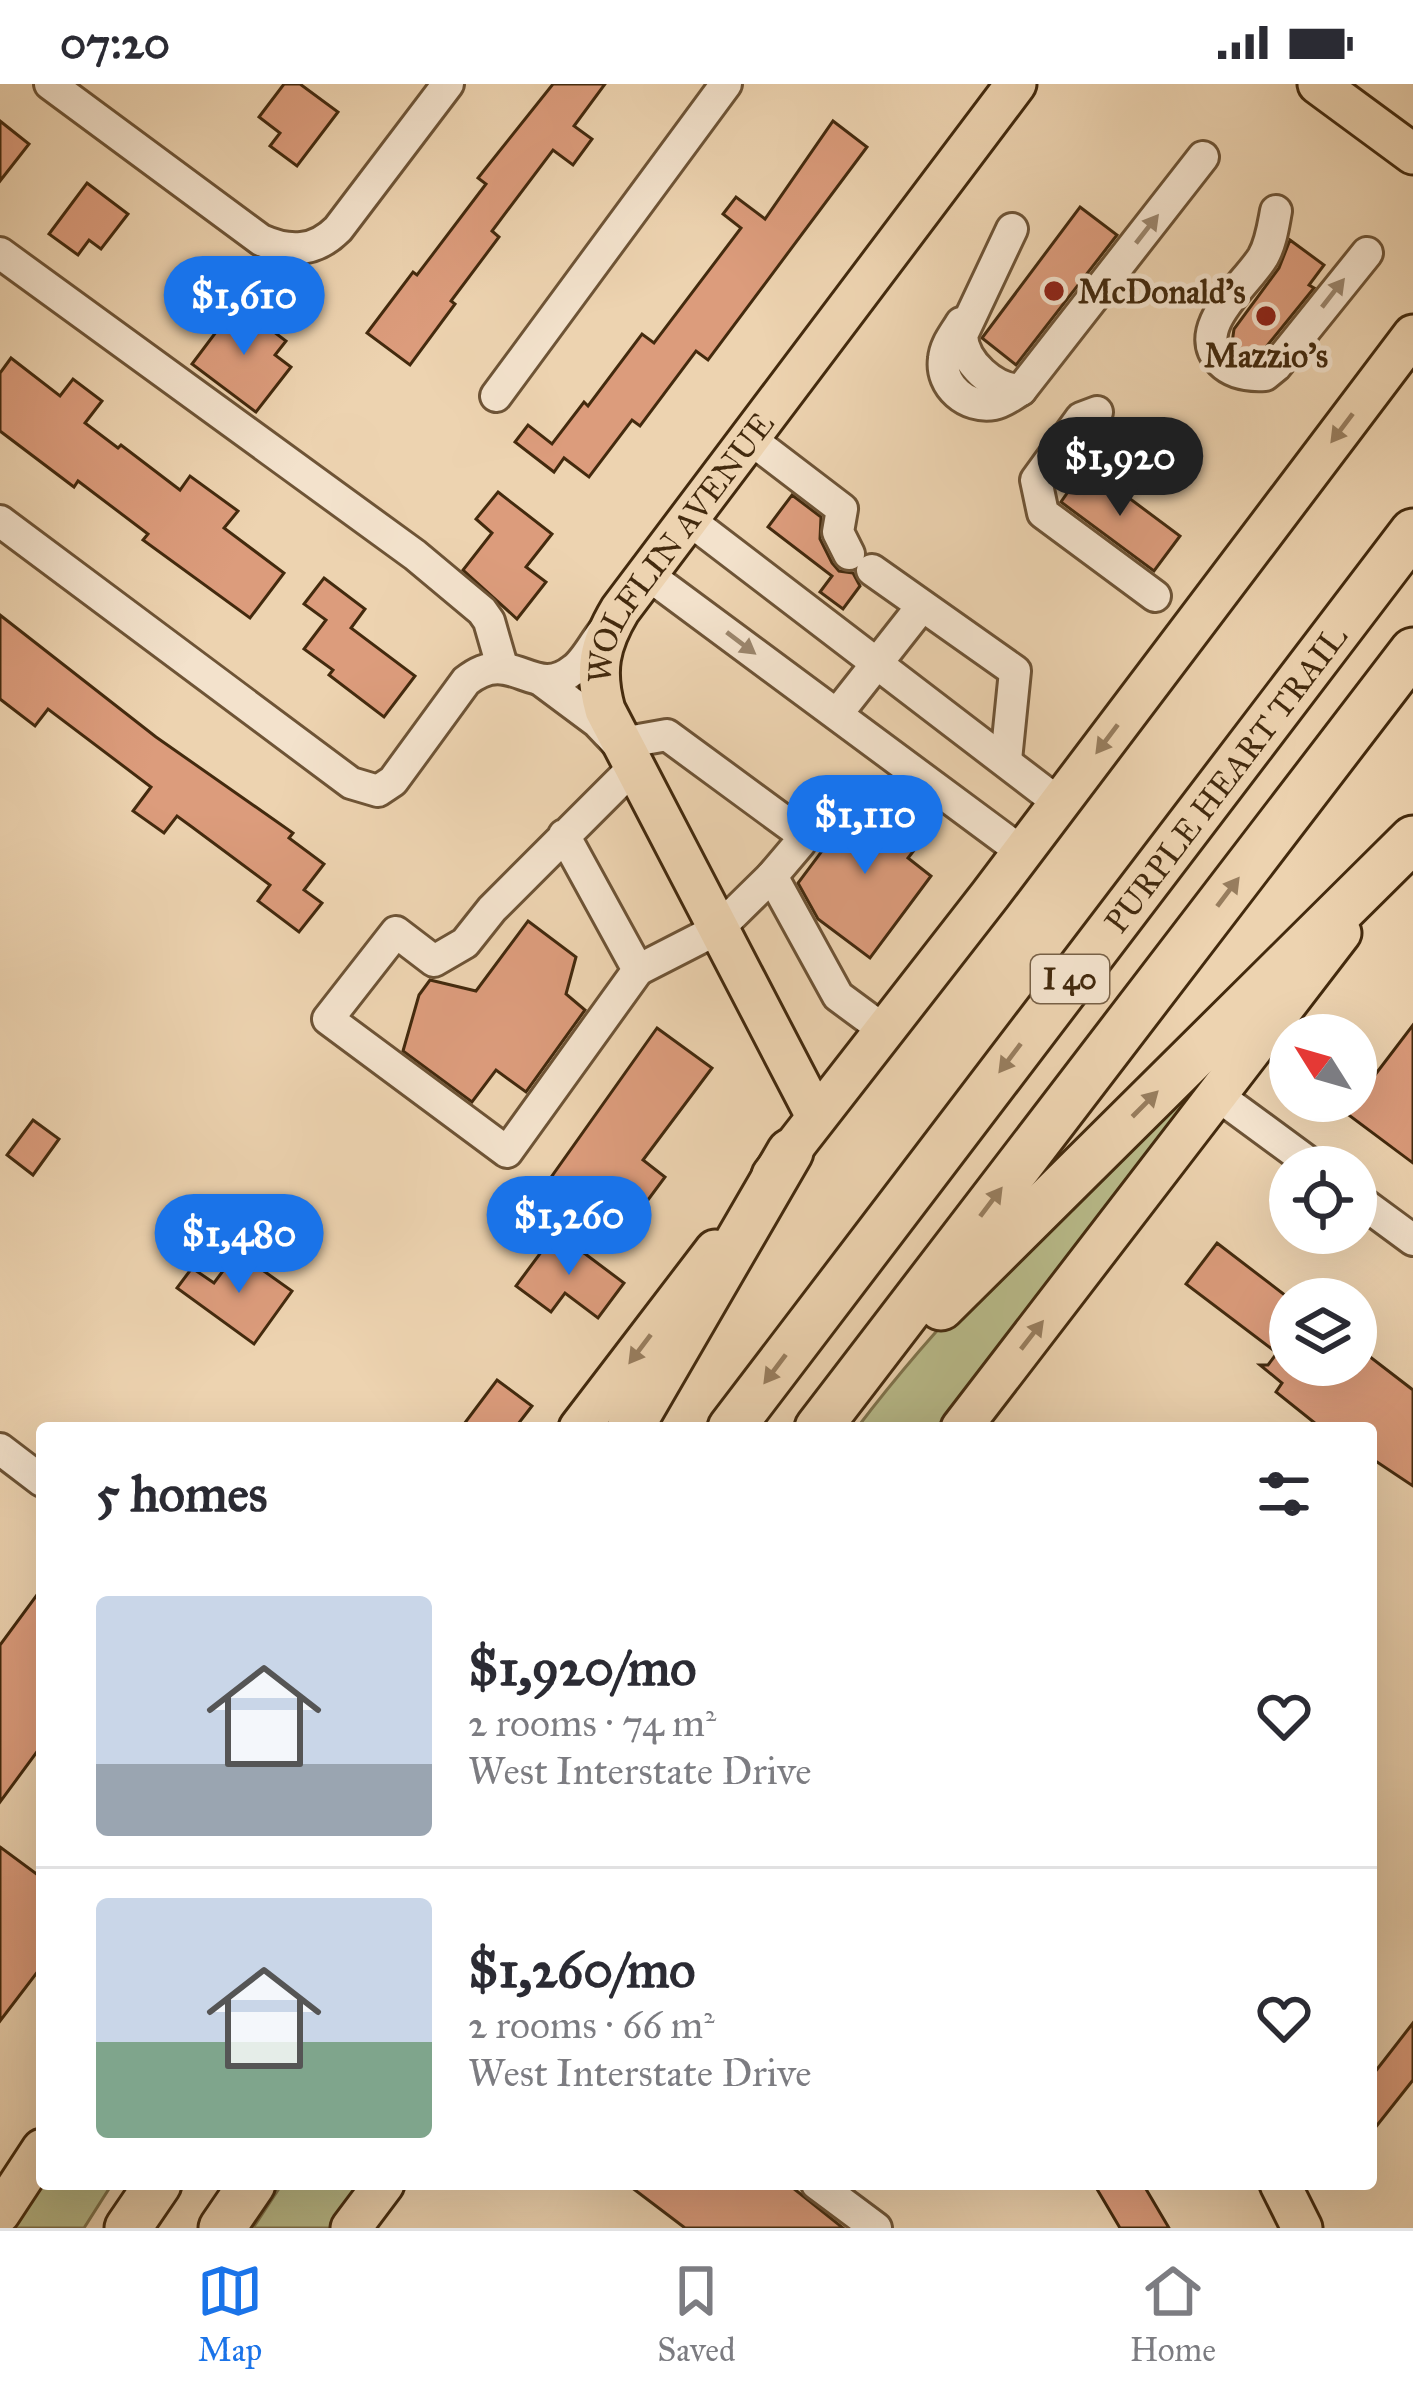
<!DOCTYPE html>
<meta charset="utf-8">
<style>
body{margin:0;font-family:"IM FELL Great Primer",serif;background:#f7f7f7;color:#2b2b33;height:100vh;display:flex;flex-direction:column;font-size:45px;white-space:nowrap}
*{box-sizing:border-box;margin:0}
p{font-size:39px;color:#7c7c81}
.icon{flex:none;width:66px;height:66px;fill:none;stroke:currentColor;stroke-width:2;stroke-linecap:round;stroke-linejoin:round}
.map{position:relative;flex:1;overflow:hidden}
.details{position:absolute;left:36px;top:1338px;width:1341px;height:768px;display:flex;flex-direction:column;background:#fff;border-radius:12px;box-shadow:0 12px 48px #0002}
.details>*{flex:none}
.needle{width:78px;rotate:307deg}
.fabs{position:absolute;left:1269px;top:930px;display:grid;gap:24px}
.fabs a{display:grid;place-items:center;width:108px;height:108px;border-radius:50%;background:#fff;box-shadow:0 12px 48px #0002;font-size:60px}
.price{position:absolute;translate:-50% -102px;padding:0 27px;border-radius:42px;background:#1a73e8;color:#fff;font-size:39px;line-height:78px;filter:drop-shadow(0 3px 6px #0008)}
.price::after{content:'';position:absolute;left:50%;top:72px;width:36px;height:27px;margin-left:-18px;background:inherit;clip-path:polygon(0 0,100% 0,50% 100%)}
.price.current{background:#222;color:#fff}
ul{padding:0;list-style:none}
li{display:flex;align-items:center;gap:36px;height:300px;padding:0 60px}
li+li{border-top:3px solid #e1e1e2}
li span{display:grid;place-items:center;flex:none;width:336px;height:240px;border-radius:12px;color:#555}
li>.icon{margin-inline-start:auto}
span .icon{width:144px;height:144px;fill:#fffc;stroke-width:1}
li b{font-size:51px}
h2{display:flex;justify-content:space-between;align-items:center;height:144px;padding:0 60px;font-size:51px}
.status{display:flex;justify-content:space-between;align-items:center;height:84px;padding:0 60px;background:#fff;direction:ltr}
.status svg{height:33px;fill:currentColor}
.tabs{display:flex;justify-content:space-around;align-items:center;height:168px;border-top:3px solid #e1e1e2;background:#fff;font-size:33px;color:#7c7c81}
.tabs a{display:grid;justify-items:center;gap:6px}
.tabs .current{color:#1a73e8}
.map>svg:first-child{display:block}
.green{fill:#b9bc8b;stroke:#7e734c;stroke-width:3}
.building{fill:#dc9c7c;stroke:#432a0e;stroke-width:3}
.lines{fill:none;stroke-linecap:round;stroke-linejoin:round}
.minor-casing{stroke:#6e5436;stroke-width:36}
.major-casing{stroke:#432a0e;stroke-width:45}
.highway-casing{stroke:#432a0e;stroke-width:51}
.minor{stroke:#f3e2cc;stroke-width:30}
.major{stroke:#edd3b0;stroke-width:39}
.highway{stroke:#edd3b0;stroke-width:45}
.oneway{fill:#9b866d}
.oneway2{fill:#987e5f}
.poi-dot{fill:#8f2418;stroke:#f3e2cc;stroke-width:4.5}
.labels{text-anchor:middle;stroke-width:10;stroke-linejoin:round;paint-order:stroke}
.shield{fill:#f3e2cc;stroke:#786147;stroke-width:3}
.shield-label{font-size:30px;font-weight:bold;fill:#432a0e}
.poi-label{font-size:33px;font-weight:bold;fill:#432a0e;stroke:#f3e2cc;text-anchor:start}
.street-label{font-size:33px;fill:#432a0e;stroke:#f3e2cc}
</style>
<div class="status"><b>07:20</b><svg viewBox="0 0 49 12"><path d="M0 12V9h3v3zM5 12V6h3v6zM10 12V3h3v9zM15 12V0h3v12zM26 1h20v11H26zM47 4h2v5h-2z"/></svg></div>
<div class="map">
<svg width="1413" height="2144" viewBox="0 0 1413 2144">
<rect width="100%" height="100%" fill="#edd3b0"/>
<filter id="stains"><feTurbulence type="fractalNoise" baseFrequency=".00167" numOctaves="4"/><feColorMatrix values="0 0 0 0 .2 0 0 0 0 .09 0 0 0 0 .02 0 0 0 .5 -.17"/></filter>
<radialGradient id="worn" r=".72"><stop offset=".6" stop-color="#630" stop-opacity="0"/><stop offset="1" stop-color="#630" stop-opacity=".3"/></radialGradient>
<g class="green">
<path d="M1228,965L940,1344H857C965,1201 1095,1084 1228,965Z"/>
<polygon points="42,2100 112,2100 84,2144 10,2144"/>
<polygon points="282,2100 364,2100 334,2144 253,2144"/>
</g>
<g class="building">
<polygon points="284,0 300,0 338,28 297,82 270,62 280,49 259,33"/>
<polygon points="553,0 605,0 574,42 592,55 573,81 553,66 492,147 499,153 451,217 455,220 410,281 367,249 413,188 417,191 486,100 478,94"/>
<polygon points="0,37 29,60 0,97"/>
<polygon points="833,37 867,63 708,276 696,267 640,342 632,336 589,393 564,374 554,388 515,358 528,341 552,360 584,318 588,322 642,250 654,259 741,144 723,130 736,113 765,135"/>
<polygon points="87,99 128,130 101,165 89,156 78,171 49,150"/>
<polygon points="1080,123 1117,151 1016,281 982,254"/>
<polygon points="1290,156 1324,181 1309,201 1314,204 1262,268 1258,272 1243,269 1232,259 1234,245 1279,184"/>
<polygon points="237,220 286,257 275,271 291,283 256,328 192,280"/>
<polygon points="11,274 60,312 73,295 102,317 85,339 118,364 121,361 180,406 190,392 238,427 224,444 284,489 250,534 143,456 148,450 78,397 74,403 0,347 0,289"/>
<polygon points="1086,382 1180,452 1154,487 1061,418"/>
<polygon points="498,408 552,450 526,483 546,498 517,535 463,486 492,449 476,435"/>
<polygon points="792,411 821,433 820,455 832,479 839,487 853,489 860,502 843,525 820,508 832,492 768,443"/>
<polygon points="324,494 365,525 351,544 415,592 384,633 329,591 333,586 304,565 326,536 304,520"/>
<polygon points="0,531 156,653 293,749 289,754 324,780 304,806 322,819 299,848 258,817 270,801 192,743 177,732 164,749 133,727 151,703 48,625 35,642 0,615"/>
<polygon points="863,712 922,756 908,774 931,792 870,874 818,835 798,799"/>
<polygon points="528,837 576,873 566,910 585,926 526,1008 496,986 472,1018 403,967 419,911 430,896 476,907"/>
<polygon points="1413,941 1413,1079 1346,1029"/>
<polygon points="657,944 712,984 643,1076 665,1093 625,1147 552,1092"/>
<polygon points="33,1036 59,1055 33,1091 7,1071"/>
<polygon points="556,1148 624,1199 598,1234 565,1209 551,1228 516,1202"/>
<polygon points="1217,1159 1290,1215 1290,1281 1356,1281 1356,1262 1413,1306 1413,1402 1371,1374 1371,1344 1321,1344 1276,1308 1282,1299 1260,1281 1268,1281 1277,1269 1186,1200"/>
<polygon points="237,1168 292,1207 254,1260 177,1204 192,1184 214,1199"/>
<polygon points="497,1296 532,1322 515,1344 461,1344"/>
<polygon points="42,1504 42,1661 0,1718 0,1561"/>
<polygon points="0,1763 42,1794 42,1882 0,1937"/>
<polygon points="1413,1939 1413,1996 1371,2049 1371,1993"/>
<polygon points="627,2100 788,2100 843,2144 685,2144"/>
<polygon points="1094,2100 1143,2100 1169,2144 1120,2144"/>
</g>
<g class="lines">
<defs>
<g id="minor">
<path d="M50,0L261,156C290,169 315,168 338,145L448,0"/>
<path d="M1276,127C1273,143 1271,159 1263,173C1246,201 1189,244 1221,278C1233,290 1249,292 1265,291L1276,282L1367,169"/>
<path d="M1012,145L962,251C963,278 994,306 1021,306L1203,73"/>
<polyline points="0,169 415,471 482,527 489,537 502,582"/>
<path d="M961,239C954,251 945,261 944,275C940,302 967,325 994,320C1004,318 1012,311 1021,306"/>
<polyline points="496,312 726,0"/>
<polyline points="1097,328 1081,334 1036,396 1043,429 1155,512"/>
<polyline points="749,354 842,425 838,448 849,470"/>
<polyline points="688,435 1059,719"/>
<path d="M0,437L351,699L378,707L393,697L466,597C512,560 533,618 573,586C585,578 594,559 603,548"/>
<polyline points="872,486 1015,587 1006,676"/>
<polyline points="647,490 1022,768"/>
<polyline points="542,597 597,638 616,658"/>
<polyline points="837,630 922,522"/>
<polyline points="622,659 667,651 799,748 800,759 772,792 718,845 638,886"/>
<polyline points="564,751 638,886 507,1068 328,935 396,848 434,877 465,859 492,825 634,683"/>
<polyline points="772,792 838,912 884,946"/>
<polyline points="1217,1011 1315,1083"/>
<polyline points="1356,1114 1413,1156"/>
<polyline points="0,1365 42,1397"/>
<polyline points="817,2100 876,2144"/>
</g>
<g id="major">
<polyline points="1318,0 1413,70"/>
<path id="s1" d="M816,1032L605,626C594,587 599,561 620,526L1016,0"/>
<polyline points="772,1091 990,811 1413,251"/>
<polyline points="579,1344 715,1166"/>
<polyline points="961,1344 1341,849"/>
<polyline points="1280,2100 1302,2144"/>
<polyline points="0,2129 42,2065"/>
<polyline points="351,2144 384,2100"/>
</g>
<g id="highway">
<polyline points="941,1223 1413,755"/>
<polyline points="630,1344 790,1068"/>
<path id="s2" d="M731,1344L1413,448"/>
<polyline points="818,1344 1413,567"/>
<polyline points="128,2144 158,2100"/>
<polyline points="222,2144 252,2100"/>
</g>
</defs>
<use href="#minor" class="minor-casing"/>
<use href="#major" class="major-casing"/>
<use href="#highway" class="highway-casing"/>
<use href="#minor" class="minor"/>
<use href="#major" class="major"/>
<use href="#highway" class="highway"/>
</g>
<defs><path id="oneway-solid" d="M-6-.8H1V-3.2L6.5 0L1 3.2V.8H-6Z" transform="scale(3)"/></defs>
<g class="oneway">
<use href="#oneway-solid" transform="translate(1147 145) rotate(-52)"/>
<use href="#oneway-solid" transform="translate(1333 209) rotate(-52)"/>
<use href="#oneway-solid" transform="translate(741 559) rotate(37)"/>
</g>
<g class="oneway2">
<use href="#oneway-solid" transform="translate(1342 344) rotate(127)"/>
<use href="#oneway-solid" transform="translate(1107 655) rotate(127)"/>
<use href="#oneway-solid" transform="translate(1228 808) rotate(-53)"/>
<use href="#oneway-solid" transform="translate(1010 974) rotate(127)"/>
<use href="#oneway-solid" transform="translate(1145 1020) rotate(-45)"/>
<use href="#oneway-solid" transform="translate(991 1118) rotate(-53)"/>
<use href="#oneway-solid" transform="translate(1032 1251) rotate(-52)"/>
<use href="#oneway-solid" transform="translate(640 1265) rotate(127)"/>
<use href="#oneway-solid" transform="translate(775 1285) rotate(127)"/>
</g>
<g class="poi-dot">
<circle cx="1054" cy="207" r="12"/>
<circle cx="1266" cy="232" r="12"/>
</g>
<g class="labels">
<rect class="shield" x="1031" y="871" width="78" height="48" rx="9"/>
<g class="shield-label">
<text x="1070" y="905">I 40</text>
</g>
<g class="poi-label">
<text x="1078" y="219">McDonald's</text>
<text x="1266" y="283" text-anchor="middle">Mazzio's</text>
</g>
<g class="street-label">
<text dy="12" stroke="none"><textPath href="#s1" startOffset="645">WOLFLIN AVENUE</textPath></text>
<text dy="12" stroke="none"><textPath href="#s2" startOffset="816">PURPLE HEART TRAIL</textPath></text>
</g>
</g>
<rect width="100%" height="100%" filter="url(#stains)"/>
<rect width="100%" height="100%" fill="url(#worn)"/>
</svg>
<div class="fabs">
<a><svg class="needle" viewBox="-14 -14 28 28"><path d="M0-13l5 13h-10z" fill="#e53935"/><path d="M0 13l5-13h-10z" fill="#7c7c81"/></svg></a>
<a><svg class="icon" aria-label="locate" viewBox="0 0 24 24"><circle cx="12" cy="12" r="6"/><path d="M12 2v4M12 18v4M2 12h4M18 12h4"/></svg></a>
<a><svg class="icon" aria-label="layers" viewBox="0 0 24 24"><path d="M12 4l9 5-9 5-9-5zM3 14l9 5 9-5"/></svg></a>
</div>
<b class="price" style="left:244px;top:274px">$1,610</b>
<b class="price current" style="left:1120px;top:435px">$1,920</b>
<b class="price" style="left:865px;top:793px">$1,110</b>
<b class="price" style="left:569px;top:1194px">$1,260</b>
<b class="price" style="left:239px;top:1212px">$1,480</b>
<section class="details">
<h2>5 homes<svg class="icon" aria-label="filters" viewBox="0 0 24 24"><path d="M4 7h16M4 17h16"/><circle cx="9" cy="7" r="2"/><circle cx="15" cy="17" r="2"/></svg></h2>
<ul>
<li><span style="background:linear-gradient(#c9d6e8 70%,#9aa5b1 0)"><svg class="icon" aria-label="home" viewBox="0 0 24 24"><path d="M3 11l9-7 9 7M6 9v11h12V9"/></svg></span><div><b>$1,920/mo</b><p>2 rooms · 74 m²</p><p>West Interstate Drive</p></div><svg class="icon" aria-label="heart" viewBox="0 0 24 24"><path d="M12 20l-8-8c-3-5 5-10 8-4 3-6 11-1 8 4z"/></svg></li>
<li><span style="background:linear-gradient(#c9d6e8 60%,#7fa58c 0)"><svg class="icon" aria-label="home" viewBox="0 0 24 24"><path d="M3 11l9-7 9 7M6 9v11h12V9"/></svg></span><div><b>$1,260/mo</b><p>2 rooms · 66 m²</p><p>West Interstate Drive</p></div><svg class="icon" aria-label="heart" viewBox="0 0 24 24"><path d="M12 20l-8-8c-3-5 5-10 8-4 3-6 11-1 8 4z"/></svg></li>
</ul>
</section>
</div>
<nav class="tabs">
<a class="current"><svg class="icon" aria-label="map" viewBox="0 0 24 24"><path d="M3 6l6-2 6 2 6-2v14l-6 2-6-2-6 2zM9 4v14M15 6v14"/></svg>Map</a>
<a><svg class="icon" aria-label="saved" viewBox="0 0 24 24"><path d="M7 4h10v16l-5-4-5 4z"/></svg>Saved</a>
<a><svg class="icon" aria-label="home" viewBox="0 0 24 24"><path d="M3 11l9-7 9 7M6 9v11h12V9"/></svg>Home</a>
</nav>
